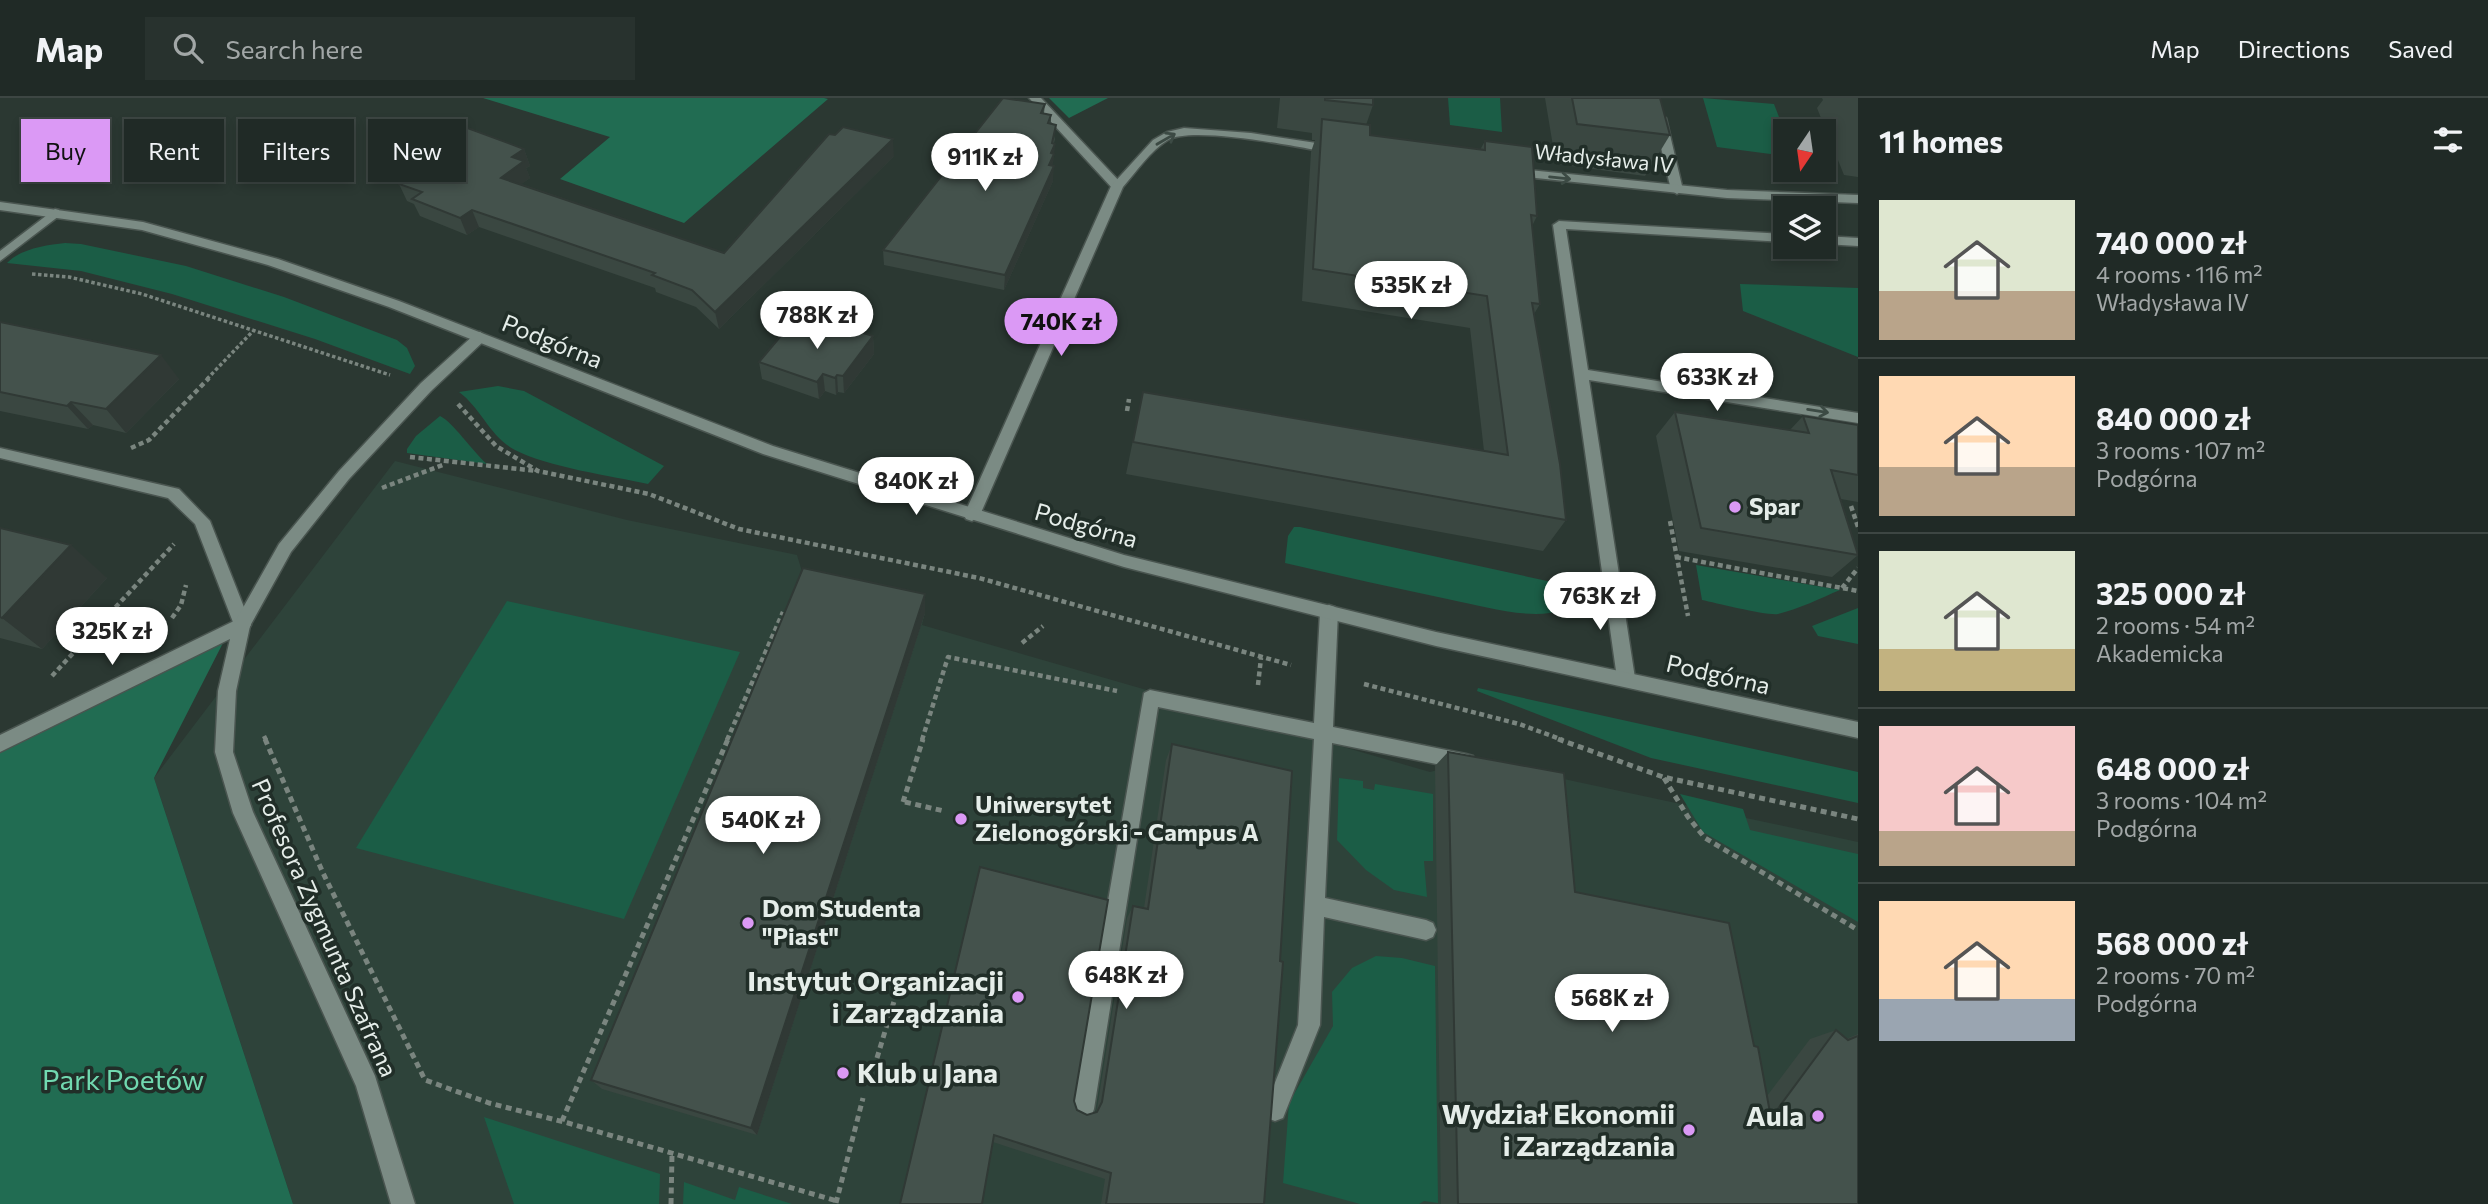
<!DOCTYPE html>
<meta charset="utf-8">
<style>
body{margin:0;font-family:Commissioner,sans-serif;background:#28322e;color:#f1f3f6;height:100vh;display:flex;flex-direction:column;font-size:26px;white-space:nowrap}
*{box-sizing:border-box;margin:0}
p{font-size:23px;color:#a2a7a7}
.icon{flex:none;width:38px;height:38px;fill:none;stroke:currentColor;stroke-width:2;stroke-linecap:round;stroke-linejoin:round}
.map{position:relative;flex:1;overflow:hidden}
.side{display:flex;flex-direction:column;background:#202a26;width:630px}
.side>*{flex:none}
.guide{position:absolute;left:21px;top:21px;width:665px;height:63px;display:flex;gap:14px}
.needle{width:46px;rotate:193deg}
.controls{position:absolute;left:1773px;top:21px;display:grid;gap:14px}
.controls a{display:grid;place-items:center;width:63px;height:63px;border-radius:0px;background:#202a26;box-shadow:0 4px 10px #0003,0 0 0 2px #3d4643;font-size:35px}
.price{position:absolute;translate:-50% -60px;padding:0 16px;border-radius:24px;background:#fff;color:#222;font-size:23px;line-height:46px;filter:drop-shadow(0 2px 4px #0008)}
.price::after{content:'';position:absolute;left:50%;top:42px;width:21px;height:16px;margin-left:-10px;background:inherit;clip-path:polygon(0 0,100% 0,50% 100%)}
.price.current{background:#db99f5;color:#111}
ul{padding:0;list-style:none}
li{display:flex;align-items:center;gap:21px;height:175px;padding:0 21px}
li+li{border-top:2px solid #3d4643}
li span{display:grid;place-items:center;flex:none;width:196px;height:140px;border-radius:0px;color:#555}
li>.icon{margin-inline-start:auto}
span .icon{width:84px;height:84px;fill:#fffc;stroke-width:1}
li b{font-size:30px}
h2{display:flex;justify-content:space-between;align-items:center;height:84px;padding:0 21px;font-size:30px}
.tag{padding:0 24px;border-radius:0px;background:#202a26;box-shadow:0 4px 10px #0003,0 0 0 2px #3d4643;font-size:24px;line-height:63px}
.tag.current{background:#db99f5;color:#111}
header{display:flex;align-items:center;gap:42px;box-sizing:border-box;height:98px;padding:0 35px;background:#202a26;border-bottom:2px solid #3d4643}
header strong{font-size:33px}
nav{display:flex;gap:38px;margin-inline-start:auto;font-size:24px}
.search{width:490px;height:63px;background:#28322e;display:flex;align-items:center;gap:18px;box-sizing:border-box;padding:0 24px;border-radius:0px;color:#a2a7a7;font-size:26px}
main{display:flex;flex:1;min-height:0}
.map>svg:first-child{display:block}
.built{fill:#2e433a}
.green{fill:#1b5d46}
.forest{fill:#216c52}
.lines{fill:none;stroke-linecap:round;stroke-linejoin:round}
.lane-casing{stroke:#4a5550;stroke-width:3}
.street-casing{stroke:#4a5550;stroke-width:3}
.secondary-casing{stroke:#4a5550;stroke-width:3}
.path-far2{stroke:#7a857f;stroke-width:3.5;stroke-dasharray:3.5 2.5;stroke-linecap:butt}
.path-far1{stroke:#7a857f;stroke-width:4.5;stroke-dasharray:5 3.5;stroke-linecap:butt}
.path{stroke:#7a857f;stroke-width:5;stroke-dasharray:6 4.5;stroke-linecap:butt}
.lane{fill:#7b8b84;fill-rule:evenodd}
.street{fill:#7b8b84;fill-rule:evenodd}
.secondary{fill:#7b8b84;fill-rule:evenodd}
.wall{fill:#3a4741}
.shaded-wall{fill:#303935}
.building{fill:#44524c;stroke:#303935;stroke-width:2}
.oneway{stroke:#3c4a44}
.poi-dot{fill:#db99f5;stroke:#212e28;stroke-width:2.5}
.labels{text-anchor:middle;stroke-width:7;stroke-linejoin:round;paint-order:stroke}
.far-street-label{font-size:21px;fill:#e5ede9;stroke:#212e28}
.street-label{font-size:24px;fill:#e5ede9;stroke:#212e28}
.poi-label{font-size:24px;font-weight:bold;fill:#e5ede9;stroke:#212e28;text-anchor:start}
.near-poi-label{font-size:28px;font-weight:bold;fill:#e5ede9;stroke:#212e28;text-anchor:end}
.near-park-label{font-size:28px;fill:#71d9b0;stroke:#212e28}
</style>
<header>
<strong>Map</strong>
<div class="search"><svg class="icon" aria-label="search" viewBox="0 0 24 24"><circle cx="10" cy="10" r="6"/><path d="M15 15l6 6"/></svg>Search here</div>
<nav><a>Map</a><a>Directions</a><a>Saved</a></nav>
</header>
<main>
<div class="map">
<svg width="1858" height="1106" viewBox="0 0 1858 1106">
<rect width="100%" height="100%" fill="#2b3832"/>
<polygon class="built" points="395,363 627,422 797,457 807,490 925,515 922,527 1430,674 1475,662 1858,744 1858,1106 293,1106 154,680"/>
<g class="green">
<polygon points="1448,0 1500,0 1502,34 1450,27"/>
<polygon points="1703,0 1774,6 1785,35 1785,58 1717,49"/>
<path d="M65,145L81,146L186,168L284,199L397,242L407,250L415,268L410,276L315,241L172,196L81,173L7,165C20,151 46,147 65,145Z"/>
<polygon points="1740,186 1858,190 1858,259 1743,213"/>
<path d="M498,288L524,293L664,368L648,386C612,378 547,369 515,352C490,339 481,310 459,294Z"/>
<path d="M440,318C453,324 472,353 487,366L407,355V351L416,338Z"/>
<path d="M1294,429H1300L1584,491C1579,502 1574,508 1562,512C1532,523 1482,508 1452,502C1396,490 1340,478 1285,465L1288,438Z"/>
<path d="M1696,467L1840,492C1821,500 1799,511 1778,516C1768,518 1716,505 1702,502Z"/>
<polygon points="507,503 740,554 624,821 356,750"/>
<polygon points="1858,510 1858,546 1818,538 1812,528"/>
<polygon points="1478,590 1858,674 1858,705 1651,660 1477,593"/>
<polygon points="1339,680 1363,683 1363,690 1374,692 1375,686 1433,696 1433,763 1424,763 1427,799 1394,792 1366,772 1337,742"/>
<polygon points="1680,696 1743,711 1750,732 1858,756 1858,824 1703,734"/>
<polygon points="1376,858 1402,860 1435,868 1438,1105 1424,1103 1419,1106 1360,1106 1283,1085 1289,1005 1333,928 1332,894 1352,870"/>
<polygon points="484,1019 660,1076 659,1106 514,1106"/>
<polygon points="684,1084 735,1102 739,1089 792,1106 683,1106"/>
</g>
<g class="forest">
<polygon points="483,0 824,0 828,1 684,125 560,81 610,39"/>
<polygon points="1049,0 1108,0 1069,20"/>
<polygon points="224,543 154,680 293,1106 0,1106 0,655"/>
</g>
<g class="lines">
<defs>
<g id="lane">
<polygon points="1029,0 1041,0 1121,85 1121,91 1113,91"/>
<polygon points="1660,17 1666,20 1683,92 1677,96 1671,92 1654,20"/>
<polygon points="55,111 59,112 59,118 0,163 0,153"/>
<polygon points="0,350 179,391 210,423 251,527 248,532 236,532 195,426 168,400 0,360"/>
<polygon points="1329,507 1335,509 1338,514 1333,629 1466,656 1473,658 1475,664 1473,670 1466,672 1332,645 1325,800 1426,822 1433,825 1436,832 1433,839 1426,842 1324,819 1320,927 1283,1020 1275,1023 1267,1020 1264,1012 1298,927 1314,641 1158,609 1094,1011 1091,1019 1083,1022 1075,1019 1072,1011 1144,595 1150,592 1314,625 1320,514 1323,509"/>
</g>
<g id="street">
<path d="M1184,30L1251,35L1336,48L1342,52L1336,56C1304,50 1193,27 1168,42C1150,53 1137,73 1123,89L980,417L972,423L966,421L964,417L1111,88L1153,42L1167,34Z"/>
<polygon points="1510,70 1727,92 1858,97 1858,105 1727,100 1506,77 1504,74"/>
<polygon points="1559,123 1785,136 1785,144 1566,131 1588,272 1858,315 1858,325 1589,282 1635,580 1632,585 1626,588 1620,585 1617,580 1553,127"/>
<polygon points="1824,138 1858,140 1858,148 1824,146"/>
<polygon points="480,234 487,239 485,242 431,293 349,381 291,454 250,528 236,593 233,654 253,714 375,978 415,1106 391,1106 356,988 233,715 215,654 218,593 230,541 0,654 0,637 236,522 279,446 339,373 421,285 475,236"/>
</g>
<polygon id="secondary" points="0,104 143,124 278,161 399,203 773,348 1124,457 1436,534 1858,624 1858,640 1436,548 1124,469 763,356 389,209 268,167 142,132 0,112"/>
</defs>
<use href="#lane" class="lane-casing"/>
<use href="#street" class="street-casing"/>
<use href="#secondary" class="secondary-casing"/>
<g class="path-far2">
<polyline points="32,176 69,179 142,196 390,277"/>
<polyline points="207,281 253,233"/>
</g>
<g class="path-far1">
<polyline points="458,306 496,348 538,373 649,396 739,431 979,480 1291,567"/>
<polyline points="1127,313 1129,301"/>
<polyline points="131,350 149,342 209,280"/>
<polyline points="410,359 537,373"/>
<polyline points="382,390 445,366"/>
<polyline points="1851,408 1858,429"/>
<polyline points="1670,423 1688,518"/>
<polyline points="1676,459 1858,493"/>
<polyline points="1842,490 1858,470"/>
<polyline points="172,520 181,507 186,487"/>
<polyline points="1022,545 1043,528"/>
<polyline points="52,578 174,446"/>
<polyline points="1364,586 1519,626 1563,642"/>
<polyline points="1258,587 1261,560"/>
<polyline points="264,638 266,642"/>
<polyline points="727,642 783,514"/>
<polyline points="922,642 948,559 1117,593"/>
</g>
<g class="path">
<polyline points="265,641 323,775 425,982 489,1005 568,1025 837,1103"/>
<polyline points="1558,641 1663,679 1858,721"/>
<polyline points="1664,680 1688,719 1705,740 1858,832"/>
<polyline points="903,704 923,641"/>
<polyline points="905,704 944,713"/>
<polyline points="877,960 901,880"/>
<polyline points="562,1023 728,641"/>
<polyline points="836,1105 863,1000"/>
<polyline points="671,1106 672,1056"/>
</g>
<use href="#lane" class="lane"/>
<use href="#street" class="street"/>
<use href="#secondary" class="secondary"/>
</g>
<g class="wall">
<polygon points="1280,0 1373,0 1373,7 1366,27 1370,37 1480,52 1485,43 1537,118 1532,128 1540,206 1534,216 1566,422 1543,453 1126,376 1143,294 1484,353 1470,230 1302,203 1311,54 1315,42 1312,42 1312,35 1277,30"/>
<polygon points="1545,0 1660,0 1670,37 1645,78 1556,66"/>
<polygon points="1822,0 1858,0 1858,79 1844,77 1817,10 1823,2"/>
<polygon points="1045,6 1044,15 1051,17 1051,26 1055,41 1054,45 1055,46 1052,67 1053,83 1004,192 884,167 883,152"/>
<polygon points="524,51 530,68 526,70 530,80 521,86 724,155 894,58 719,231 696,209 656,194 655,190 479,129 467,137 420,118 414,106 407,103 399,86 402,80 395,64"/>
<polygon points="0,224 179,281 126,335 93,327 88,331 0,313"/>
<polygon points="816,235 873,238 874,256 844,295 838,294 836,297 825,293 819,301 762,281 759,264"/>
<polygon points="1675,314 1790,332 1803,318 1858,327 1858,404 1841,401 1858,457 1832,479 1679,453 1656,338"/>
<polygon points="0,430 107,480 42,551 0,540"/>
<polygon points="925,515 757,1037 602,991 591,982"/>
<polygon points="1172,646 1264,1106 1101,1106 1105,1081 993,1044 980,769 1077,1012 1087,1017 1095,1015 1097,1011 1127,820 1133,808 1144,810 1166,662"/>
<polygon points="1448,654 1575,794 1754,948 1767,998 1810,941 1836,932 1846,941 1858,936 1858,1106 1441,1106 1435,668"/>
</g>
<g class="shaded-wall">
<polygon points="893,41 894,58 719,231 715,214"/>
<polygon points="1055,46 1054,60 1052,70 1049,67 1051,55"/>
<polygon points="524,51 530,68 526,70 530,80 507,97 501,80 512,59"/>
<polygon points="1054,68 1053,83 1004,192 1005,177"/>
<polygon points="472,112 479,129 467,137 460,120"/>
<polygon points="873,238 874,256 844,295 843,278"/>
<polygon points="161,257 179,281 126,335 106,311"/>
<polygon points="823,276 825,293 819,301 817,284"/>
<polygon points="837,277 838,294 836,297 835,280"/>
<polygon points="71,304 93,327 88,331 67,308"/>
<polygon points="71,447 107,480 42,551 2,520"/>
<polygon points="925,496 925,515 757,1037 751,1030"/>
</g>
<g class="building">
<polygon points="1003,0 1045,6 1041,15 1051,17 1048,25 1056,27 1052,45 1055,46 1051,55 1054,56 1049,67 1054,68 1005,177 883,152"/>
<polygon points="1325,0 1373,0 1373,7 1325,2"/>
<polygon points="1572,0 1660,0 1670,37 1577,26"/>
<polygon points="1322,21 1370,27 1370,37 1485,52 1485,43 1532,49 1537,118 1531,117 1540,206 1532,205 1560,366 1566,422 1133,344 1143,294 1508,357 1487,198 1313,171"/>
<polygon points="454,25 524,51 512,59 524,63 501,80 724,155 829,36 835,37 843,29 893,41 715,214 692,192 652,177 655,175 472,112 460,120 412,101 422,94 399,86 406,68 395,64"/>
<polygon points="825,223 873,238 843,278 837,277 835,280 823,276 817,284 759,264 790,227 816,235"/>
<polygon points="0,224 161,257 106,311 71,304 67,308 0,294"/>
<polygon points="1675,314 1809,335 1803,318 1858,327 1858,377 1831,372 1858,457 1701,430"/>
<polygon points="0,430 71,447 2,520 0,519"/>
<polygon points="803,470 925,496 751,1030 591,982"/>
<polygon points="1172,646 1292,673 1280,863 1283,864 1264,1106 1106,1106 1111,1075 994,1037 982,1106 900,1106 980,769 1108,802 1074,1003 1077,1012 1087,1017 1097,1014 1102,1004 1133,808 1148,811"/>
<polygon points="1448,654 1564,675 1575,794 1729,825 1754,948 1758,949 1771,1020 1836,932 1848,942 1858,938 1858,1106 1458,1106"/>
</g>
<defs><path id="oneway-shaft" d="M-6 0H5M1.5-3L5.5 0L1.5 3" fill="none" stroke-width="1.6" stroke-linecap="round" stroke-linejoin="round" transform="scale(1.75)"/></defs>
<g class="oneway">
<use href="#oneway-shaft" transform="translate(1166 41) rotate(-30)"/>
<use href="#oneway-shaft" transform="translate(1560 80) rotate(6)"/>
<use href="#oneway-shaft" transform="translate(1818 313) rotate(9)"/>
</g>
<g class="poi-dot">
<circle cx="1735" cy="409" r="7"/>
<circle cx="961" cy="721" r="7"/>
<circle cx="748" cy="825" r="7"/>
<circle cx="1018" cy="899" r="7"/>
<circle cx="843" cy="975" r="7"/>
<circle cx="1818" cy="1018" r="7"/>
<circle cx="1689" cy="1032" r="7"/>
</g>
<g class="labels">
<g class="far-street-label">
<text transform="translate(1604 61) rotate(6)" y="7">Władysława IV</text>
</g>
<g class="street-label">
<text transform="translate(552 244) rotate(22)" y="8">Podgórna</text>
<text transform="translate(1086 428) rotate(16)" y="8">Podgórna</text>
<text transform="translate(1718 577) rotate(13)" y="8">Podgórna</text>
<text transform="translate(324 830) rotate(66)" y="8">Profesora Zygmunta Szafrana</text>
</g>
<g class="poi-label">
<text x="1749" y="417">Spar</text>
<text x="975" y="715">Uniwersytet<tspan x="975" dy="28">Zielonogórski - Campus A</tspan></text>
<text x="762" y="819">Dom Studenta<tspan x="762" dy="28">"Piast"</tspan></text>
</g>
<g class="near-poi-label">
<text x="1004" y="893">Instytut Organizacji<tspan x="1004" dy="32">i Zarządzania</tspan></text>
<text x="857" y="985" text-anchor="start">Klub u Jana</text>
<text x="1675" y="1026">Wydział Ekonomii<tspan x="1675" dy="32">i Zarządzania</tspan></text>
<text x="1804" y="1028">Aula</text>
</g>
<g class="near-park-label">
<text x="123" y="992">Park Poetów</text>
</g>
</g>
</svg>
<div class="controls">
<a><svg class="needle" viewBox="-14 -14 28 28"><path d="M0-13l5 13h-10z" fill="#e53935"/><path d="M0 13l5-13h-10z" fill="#a2a7a7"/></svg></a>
<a><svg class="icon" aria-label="layers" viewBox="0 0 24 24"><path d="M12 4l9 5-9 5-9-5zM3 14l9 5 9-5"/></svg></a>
</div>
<b class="price" style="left:985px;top:95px">911K zł</b>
<b class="price" style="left:1411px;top:223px">535K zł</b>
<b class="price" style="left:817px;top:253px">788K zł</b>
<b class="price current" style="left:1061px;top:260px">740K zł</b>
<b class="price" style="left:1717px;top:315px">633K zł</b>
<b class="price" style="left:916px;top:419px">840K zł</b>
<b class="price" style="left:1600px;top:534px">763K zł</b>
<b class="price" style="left:112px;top:569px">325K zł</b>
<b class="price" style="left:763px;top:758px">540K zł</b>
<b class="price" style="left:1126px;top:913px">648K zł</b>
<b class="price" style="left:1612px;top:936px">568K zł</b>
<div class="guide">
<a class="tag current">Buy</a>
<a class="tag">Rent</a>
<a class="tag">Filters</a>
<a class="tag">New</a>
</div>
</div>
<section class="side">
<h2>11 homes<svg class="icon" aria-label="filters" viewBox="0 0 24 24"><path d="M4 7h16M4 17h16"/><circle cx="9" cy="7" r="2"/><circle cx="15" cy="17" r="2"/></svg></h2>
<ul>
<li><span style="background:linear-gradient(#dfe7d0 65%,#b9a48a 0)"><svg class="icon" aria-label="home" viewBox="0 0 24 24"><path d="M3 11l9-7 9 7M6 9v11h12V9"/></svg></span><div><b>740 000 zł</b><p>4 rooms · 116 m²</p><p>Władysława IV</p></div></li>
<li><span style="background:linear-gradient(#ffd9b3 65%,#b9a48a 0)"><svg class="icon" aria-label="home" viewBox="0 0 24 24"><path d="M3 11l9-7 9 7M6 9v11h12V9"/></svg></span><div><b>840 000 zł</b><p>3 rooms · 107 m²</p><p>Podgórna</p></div></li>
<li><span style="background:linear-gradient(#dfe7d0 70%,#c2b280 0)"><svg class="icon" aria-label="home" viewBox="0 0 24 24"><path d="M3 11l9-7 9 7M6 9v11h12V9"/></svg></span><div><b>325 000 zł</b><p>2 rooms · 54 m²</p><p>Akademicka</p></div></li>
<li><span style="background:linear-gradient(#f6c9c9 75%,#b9a48a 0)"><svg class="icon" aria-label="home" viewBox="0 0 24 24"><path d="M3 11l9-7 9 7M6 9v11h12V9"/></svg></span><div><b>648 000 zł</b><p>3 rooms · 104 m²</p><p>Podgórna</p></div></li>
<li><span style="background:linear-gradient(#ffd9b3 70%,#9aa5b1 0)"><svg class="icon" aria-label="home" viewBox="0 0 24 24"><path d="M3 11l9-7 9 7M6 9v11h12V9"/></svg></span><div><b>568 000 zł</b><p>2 rooms · 70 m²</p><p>Podgórna</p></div></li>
</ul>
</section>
</main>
